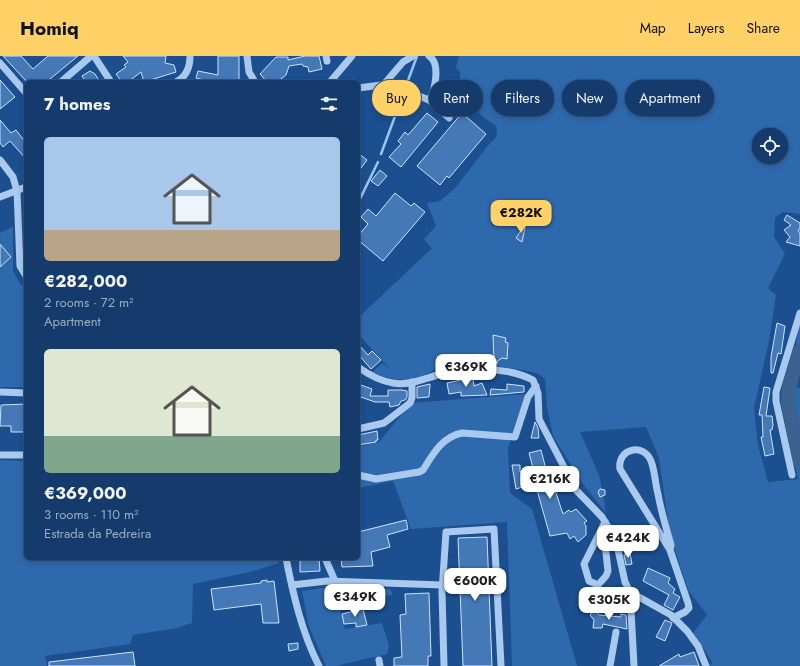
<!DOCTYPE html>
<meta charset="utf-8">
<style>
body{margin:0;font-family:Jost,sans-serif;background:#214673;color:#f1f3f6;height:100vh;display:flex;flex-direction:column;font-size:15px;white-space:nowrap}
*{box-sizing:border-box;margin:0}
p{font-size:13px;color:#9dadc1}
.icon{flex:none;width:22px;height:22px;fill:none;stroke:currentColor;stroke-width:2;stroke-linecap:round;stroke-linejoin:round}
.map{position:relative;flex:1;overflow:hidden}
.details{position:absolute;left:24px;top:24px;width:336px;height:480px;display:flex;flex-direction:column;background:#143b6b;border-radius:6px;box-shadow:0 2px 6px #0003,0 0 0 1px #33557e}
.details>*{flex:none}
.guide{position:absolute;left:372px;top:24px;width:368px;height:36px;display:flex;gap:8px}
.fabs{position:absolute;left:752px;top:72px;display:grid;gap:8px}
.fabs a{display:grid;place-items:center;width:36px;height:36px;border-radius:50%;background:#143b6b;box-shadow:0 2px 6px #0003,0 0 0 1px #33557e;font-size:20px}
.price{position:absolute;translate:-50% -34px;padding:0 9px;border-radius:8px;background:#fff;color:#222;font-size:13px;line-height:26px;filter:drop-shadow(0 1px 2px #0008)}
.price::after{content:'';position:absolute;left:50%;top:24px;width:12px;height:9px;margin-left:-6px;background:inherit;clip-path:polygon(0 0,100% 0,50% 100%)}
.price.selected{background:#ffd166;color:#111}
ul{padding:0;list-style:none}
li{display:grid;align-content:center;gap:8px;height:212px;padding:0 20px}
li span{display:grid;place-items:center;height:124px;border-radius:6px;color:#555}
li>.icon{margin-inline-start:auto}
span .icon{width:72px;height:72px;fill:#fffc;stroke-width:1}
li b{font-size:17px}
h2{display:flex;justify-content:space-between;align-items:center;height:48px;padding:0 20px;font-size:17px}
.pill{padding:0 14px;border-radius:18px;background:#143b6b;box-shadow:0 2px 6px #0003,0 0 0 1px #33557e;font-size:14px;line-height:36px}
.pill.selected{background:#ffd166;color:#111}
header{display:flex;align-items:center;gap:24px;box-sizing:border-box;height:56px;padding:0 20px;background:#ffd166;color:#111}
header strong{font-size:19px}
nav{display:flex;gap:22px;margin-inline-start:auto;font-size:14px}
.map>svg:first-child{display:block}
.green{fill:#2e69ad;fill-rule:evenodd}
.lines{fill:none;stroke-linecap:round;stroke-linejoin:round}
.stream{stroke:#9cc4f0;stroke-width:2.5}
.river{stroke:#3c6290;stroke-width:14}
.building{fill:#4478b7;stroke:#cfe3fa}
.minor{stroke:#a9c9ee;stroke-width:7}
</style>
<header>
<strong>Homiq</strong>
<nav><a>Map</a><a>Layers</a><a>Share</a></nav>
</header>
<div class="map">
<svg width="800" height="610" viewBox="0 0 800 610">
<rect width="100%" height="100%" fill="#1b4f8f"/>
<g class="green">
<path d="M459,0H800V158L783,156L775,162L774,181L785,198L768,232L776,239L769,285L754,352L758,389L768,426L798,423L787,367L785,324L794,299L800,266V318L795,331L800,332V610H707L713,607L693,577L707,559L688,534L670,479L659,402L646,371L580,376L600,422L606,457L582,427L553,380L547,351L545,323C542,321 539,318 535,317C521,312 464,306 449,308C438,309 431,317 421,321C407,326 386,323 373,316L382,307L390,313L358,278V262L431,193L434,195L424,183L436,170L427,147L440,145L456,131L489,88C497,82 498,79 496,70L482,60L460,40V16L456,11ZM759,79H781V101H759Z"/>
<polygon points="13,171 13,215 21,229 26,230 26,331 0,331 0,177"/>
<polygon points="526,338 508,392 510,437 532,453 577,610 512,610 507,466 411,473 393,425 358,432 358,391 379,386 411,347"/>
<polygon points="0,404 26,405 26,502 278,502 279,507 250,516 193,528 192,567 177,572 133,579 130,588 45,600 47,610 0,610"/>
<polygon points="335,530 390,533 393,539 338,544 345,573 382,567 389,590 387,598 336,610 326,610 309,571 302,535"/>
</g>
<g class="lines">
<g class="stream">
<polyline points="406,30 417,0"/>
<polyline points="381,98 404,36"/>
<polyline points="358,147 378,106"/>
</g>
<polyline class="river" points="800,295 789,331 788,347 800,406"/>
</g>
<g class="building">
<polygon points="3,0 21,0 33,13 48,0 78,0 50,23 53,26 27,26"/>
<polygon points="123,0 166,0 165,7 174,9 176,16 144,26 141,16 128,26 122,26 116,18 126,11 124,9 128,6"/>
<polygon points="218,0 239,0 239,26 211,26 196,22 198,15 218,19"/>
<polygon points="305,0 319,0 322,13 309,16 308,11 303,10 302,8 289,10 286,19 277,26 267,26 260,18 276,1 288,1 288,4"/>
<polygon points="90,15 95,18 100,26 86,26 82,20"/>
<polygon points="0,24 15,41 0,53"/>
<polygon points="427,57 438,66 401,111 389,101 401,88 398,85 405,76 408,79"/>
<polygon points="462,57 486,78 449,122 447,120 440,129 417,110"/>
<polygon points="0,64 11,77 16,74 26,87 26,103 10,85 3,91 0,87"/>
<polygon points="358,97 367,104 358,116"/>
<polygon points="380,114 387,120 378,130 371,125"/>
<polygon points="395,137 411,150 414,147 425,156 383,205 358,184 358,180 368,168 361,161 368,153 376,160"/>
<polygon points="787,159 800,167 800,173 798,174 800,177 800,190 786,186 790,181 784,174 791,169 784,164"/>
<polygon points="526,167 522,186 516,182"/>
<polygon points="0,188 11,201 0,211"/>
<polygon points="777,267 785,270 781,298 778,297 773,317 771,317 771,301"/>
<polygon points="493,279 506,282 505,286 508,287 507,303 502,302 496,306 498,307 484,308 474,303 479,298 494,305"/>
<polygon points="358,288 368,299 372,295 381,304 371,313 358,298"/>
<polygon points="465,323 465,325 473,323 474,330 482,327 487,339 461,340 461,336 449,338 447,327"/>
<polygon points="358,328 372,333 370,340 388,340 388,334 402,334 407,335 407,341 405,344 401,345 399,349 390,351 389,346 375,346 358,340"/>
<polygon points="430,328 429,341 417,342 417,331"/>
<polygon points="507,328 524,330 524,336 490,339 491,333 507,334"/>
<polygon points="764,331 770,332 766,360 772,360 773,369 772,374 770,374 774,398 765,400 761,381 763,381 762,359 759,359"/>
<polygon points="26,348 26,376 11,376 11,370 0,370 1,349"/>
<polygon points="535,366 538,372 539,382 531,382"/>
<polygon points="377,375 378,384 376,384 376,386 358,389 358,379"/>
<polygon points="541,394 547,417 549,416 563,458 569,454 571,456 576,453 587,465 584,467 586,470 586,479 578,486 574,480 570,483 567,477 550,480 535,427 516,433 512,409 520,409 520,416 533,412 529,397"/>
<polygon points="600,433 605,434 605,439 600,441 598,436"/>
<polygon points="406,464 408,473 387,479 390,491 371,496 373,510 342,511 341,502 358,502 358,476"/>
<polygon points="487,481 492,610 463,610 458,482"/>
<polygon points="630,497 632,508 626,509 624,499"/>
<polygon points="316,502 319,502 320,515 300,516 300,505"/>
<polygon points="648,512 670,522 668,527 675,533 673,537 680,541 673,554 664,549 669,539 643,525"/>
<polygon points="267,524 267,526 274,525 279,567 263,567 261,548 214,554 211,533 261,527 261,525"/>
<polygon points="429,537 431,600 428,600 428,610 394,610 394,602 402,601 400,559 406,558 405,538"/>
<polygon points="364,541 364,545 369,544 371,551 358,553 357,542"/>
<polygon points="363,553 367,569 356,571 356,567 344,568 342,558"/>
<polygon points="595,554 599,559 621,561 621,558 626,559 627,573 603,568 602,572 593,572 594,564 590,559"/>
<polygon points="665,564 672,567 665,585 656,581"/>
<polygon points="298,587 298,593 289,595 288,588"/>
<polygon points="133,596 135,610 49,610 49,606"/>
<polygon points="694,596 699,610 659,610 679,598 680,601"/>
</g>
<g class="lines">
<g class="minor">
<polyline points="94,0 111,26"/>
<polyline points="247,0 249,16 255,26"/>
<polyline points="326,0 327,5"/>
<polyline points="0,7 26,37"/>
<polyline points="61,26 91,0"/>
<path d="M176,26C186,21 190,11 190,0"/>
<polyline points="330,26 352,0"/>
<polyline points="385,27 403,6 413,0"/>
<polyline points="358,32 389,28 429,44 449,62"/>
<path d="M429,44C435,35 441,7 429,0"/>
<polyline points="0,104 13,121 17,135 20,210 26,220"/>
<polyline points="0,141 26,131"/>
<path d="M358,311C369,319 380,325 393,327C409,330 426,322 441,318C471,312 506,310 533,324L538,337L539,363L576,434L602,461L612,477L617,489L625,526L630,536L671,559L687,575L698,590L706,610"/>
<polyline points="0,336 26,337"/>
<polyline points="358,373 384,367 410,347 412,342 412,326"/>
<polyline points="0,399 26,399"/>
<path d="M358,419L376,423L419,416L423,414C433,398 442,381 462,377L515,381L528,341L536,330"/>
<polyline points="792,419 776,345 776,336 800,257"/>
<polyline points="603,470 608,515 606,520 598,529 589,525 584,508 605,466"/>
<path d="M670,494L671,489C666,472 661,455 658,438C655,427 655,415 651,405C643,386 617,393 620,413L670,494L688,547L689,552L685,556L673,562"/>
<path d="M286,502C293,538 302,577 319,610"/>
<polyline points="325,502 335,525"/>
<polyline points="292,529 327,525 442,529"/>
<polyline points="630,536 634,610"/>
<polyline points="379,604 380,610"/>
<polyline points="444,610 442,536 446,476 494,473 501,610"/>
<polyline points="610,610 616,576"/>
</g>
</g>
</svg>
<div class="fabs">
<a><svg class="icon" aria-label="locate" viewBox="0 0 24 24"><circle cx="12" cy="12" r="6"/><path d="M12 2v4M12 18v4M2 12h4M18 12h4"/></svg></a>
</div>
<b class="price selected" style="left:521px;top:178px">€282K</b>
<b class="price" style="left:466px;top:332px">€369K</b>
<b class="price" style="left:550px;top:444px">€216K</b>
<b class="price" style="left:628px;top:503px">€424K</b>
<b class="price" style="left:475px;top:546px">€600K</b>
<b class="price" style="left:355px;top:562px">€349K</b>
<b class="price" style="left:609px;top:565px">€305K</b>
<div class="guide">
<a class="pill selected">Buy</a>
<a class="pill">Rent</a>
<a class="pill">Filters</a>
<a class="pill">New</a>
<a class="pill">Apartment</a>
</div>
<section class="details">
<h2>7 homes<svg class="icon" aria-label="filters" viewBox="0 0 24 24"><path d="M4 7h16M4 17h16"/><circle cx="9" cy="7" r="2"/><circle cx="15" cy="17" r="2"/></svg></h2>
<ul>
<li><span style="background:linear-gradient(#a9c7e8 75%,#b9a48a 0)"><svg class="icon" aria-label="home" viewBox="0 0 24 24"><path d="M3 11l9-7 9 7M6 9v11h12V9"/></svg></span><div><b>€282,000</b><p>2 rooms · 72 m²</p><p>Apartment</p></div></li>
<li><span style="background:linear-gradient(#dfe7d0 70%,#7fa58c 0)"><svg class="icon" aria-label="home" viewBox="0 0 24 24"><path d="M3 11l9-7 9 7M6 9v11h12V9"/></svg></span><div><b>€369,000</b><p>3 rooms · 110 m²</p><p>Estrada da Pedreira</p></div></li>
</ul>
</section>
</div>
